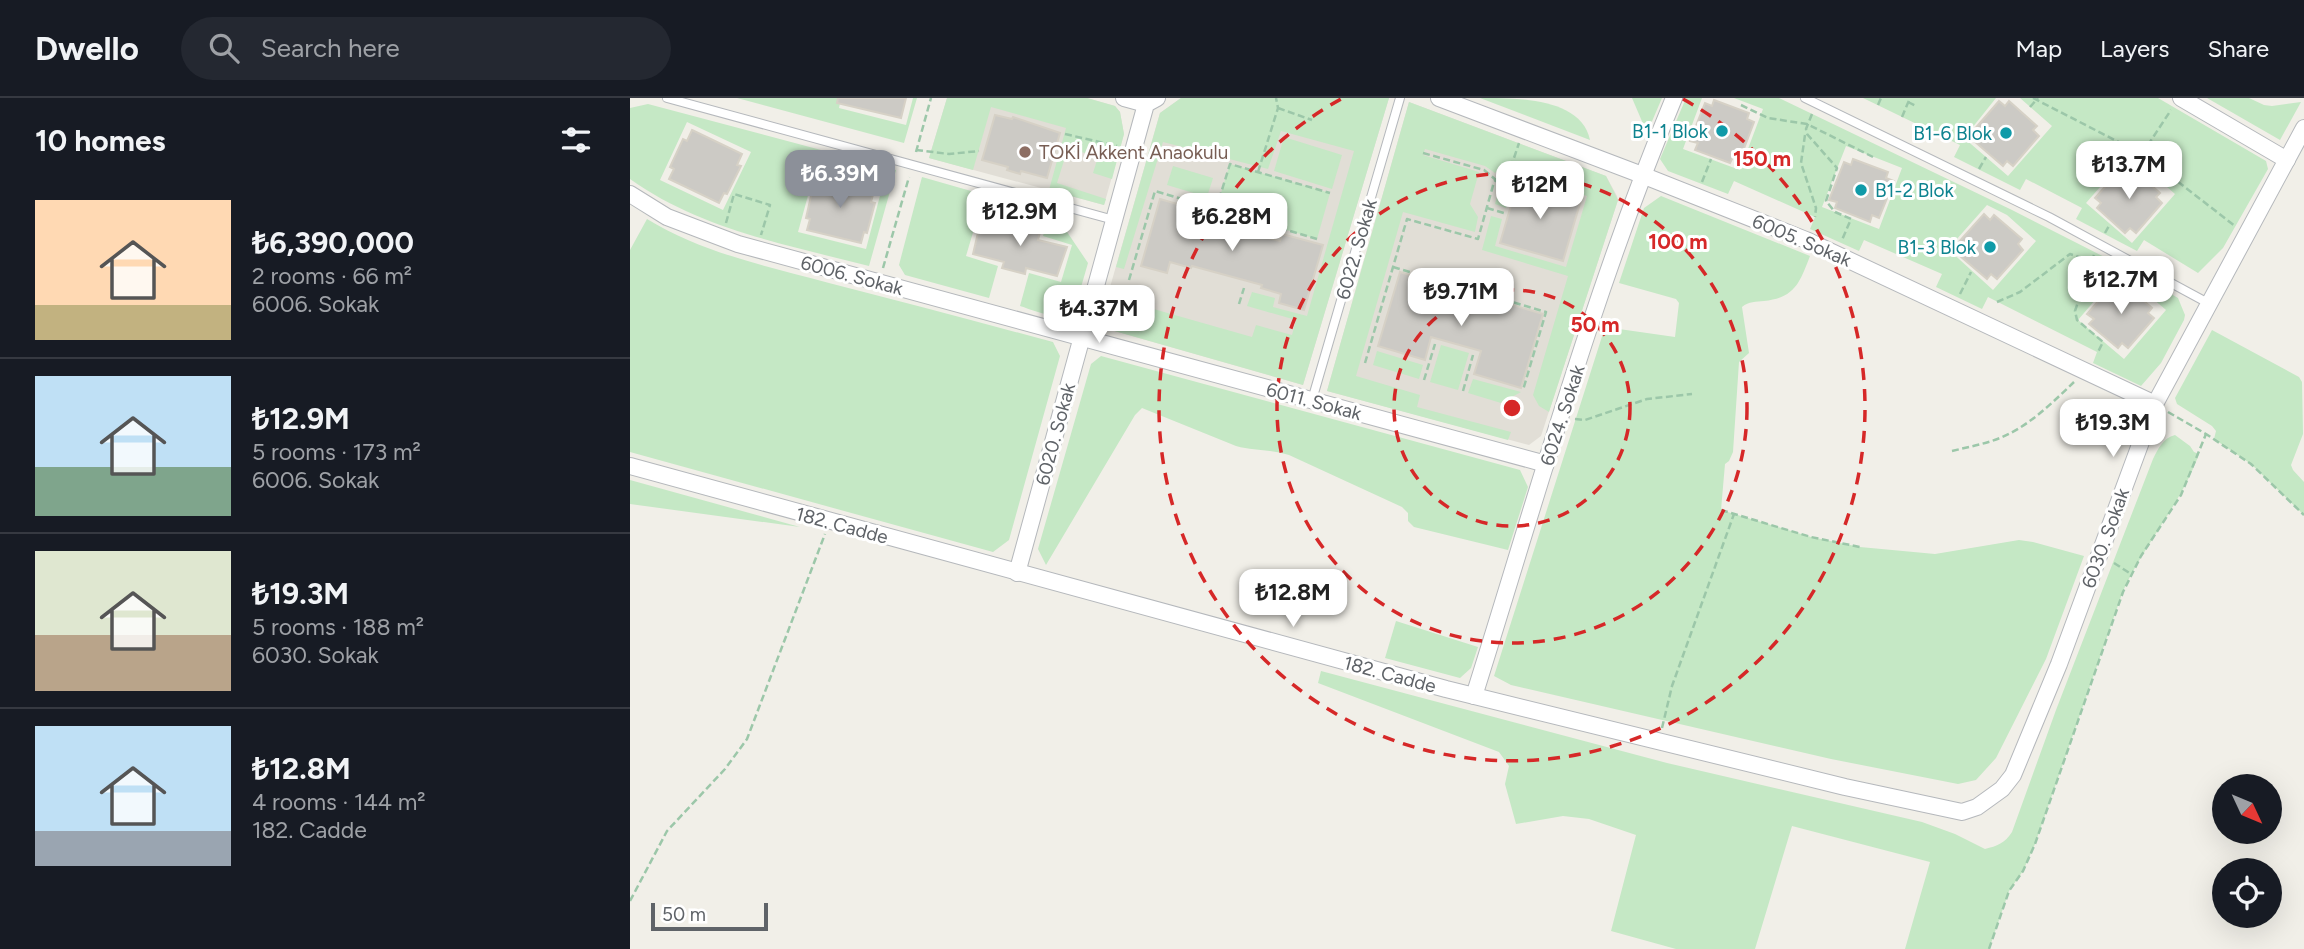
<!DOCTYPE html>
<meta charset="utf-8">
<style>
body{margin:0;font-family:Figtree,sans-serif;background:#242831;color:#f1f3f6;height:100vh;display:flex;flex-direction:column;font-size:26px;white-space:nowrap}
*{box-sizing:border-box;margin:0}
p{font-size:23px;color:#9ea1a6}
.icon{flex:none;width:38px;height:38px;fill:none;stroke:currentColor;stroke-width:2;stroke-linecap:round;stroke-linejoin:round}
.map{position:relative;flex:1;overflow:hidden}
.details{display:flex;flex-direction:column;background:#171b24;width:630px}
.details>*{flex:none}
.needle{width:46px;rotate:134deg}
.buttons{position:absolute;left:1582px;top:676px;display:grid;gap:14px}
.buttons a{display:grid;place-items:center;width:70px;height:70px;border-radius:50%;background:#171b24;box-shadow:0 7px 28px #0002;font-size:35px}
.scale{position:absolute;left:21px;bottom:18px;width:117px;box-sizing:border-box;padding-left:7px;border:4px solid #5f6368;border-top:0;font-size:19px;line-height:24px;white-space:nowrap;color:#5f6368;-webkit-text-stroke:5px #fff;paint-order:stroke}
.price{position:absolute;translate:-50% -60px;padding:0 16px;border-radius:14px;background:#fff;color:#222;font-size:23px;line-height:46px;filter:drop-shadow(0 2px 4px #0008)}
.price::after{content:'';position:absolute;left:50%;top:42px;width:21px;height:16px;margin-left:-10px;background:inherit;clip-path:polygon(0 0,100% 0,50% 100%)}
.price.current{background:#8c9099;color:#fff}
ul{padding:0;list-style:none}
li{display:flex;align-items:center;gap:21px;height:175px;padding:0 35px}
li+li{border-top:2px solid #363941}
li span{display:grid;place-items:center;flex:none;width:196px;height:140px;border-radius:0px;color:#555}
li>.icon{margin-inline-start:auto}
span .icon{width:84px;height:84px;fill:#fffc;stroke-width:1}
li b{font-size:30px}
h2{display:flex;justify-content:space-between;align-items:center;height:84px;padding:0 35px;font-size:30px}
header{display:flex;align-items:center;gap:42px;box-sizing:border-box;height:98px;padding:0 35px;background:#171b24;border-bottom:2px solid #363941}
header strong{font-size:33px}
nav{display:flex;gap:38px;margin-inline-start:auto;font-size:24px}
.search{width:490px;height:63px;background:#242831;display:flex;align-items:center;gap:18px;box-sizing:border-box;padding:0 24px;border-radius:38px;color:#9ea1a6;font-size:26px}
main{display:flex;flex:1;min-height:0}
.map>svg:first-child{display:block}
.education{fill:#e1ded6}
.green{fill:#c5e8c5;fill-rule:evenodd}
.building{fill:#cccac5;stroke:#d6d1c6;stroke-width:2}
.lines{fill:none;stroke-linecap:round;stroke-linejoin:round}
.service-casing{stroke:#b5b8bc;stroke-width:10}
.minor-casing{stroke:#b5b8bc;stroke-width:18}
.path{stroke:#9cc7a9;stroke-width:2.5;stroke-dasharray:7 3.5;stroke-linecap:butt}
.service{stroke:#fff;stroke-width:8}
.minor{stroke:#fff;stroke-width:16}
.ring{fill:none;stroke:#d62828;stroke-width:3.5;stroke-dasharray:12 9}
.culture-dot{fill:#0f9aa8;stroke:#fff;stroke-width:2.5}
.education-dot{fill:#8d6e63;stroke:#fff;stroke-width:2.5}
.labels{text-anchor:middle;stroke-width:6;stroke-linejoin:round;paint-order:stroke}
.culture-label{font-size:19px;fill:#0d838f;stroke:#fff;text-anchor:end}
.education-label{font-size:19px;fill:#785e54;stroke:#fff;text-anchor:start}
.street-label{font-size:19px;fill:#5f6368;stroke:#fff}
.centre{fill:#d62828;stroke:#fff;stroke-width:3.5}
.ring-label{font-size:21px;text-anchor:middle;font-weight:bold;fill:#d62828;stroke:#fff;stroke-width:6;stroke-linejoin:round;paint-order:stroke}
</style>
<header>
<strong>Dwello</strong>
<div class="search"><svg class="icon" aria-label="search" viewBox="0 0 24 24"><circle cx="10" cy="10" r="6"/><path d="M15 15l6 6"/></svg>Search here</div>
<nav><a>Map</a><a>Layers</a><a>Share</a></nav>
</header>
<main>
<section class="details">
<h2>10 homes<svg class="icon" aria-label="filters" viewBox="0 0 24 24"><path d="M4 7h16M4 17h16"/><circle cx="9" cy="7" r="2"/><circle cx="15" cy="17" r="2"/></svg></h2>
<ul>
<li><span style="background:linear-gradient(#ffd9b3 75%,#c2b280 0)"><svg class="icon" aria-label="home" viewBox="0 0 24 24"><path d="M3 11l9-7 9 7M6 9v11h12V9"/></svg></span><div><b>₺6,390,000</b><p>2 rooms · 66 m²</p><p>6006. Sokak</p></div></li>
<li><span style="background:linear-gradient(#bfe0f5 65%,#7fa58c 0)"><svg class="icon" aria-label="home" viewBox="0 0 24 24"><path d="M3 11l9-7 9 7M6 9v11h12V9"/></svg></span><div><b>₺12.9M</b><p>5 rooms · 173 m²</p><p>6006. Sokak</p></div></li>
<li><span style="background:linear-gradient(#dfe7d0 60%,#b9a48a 0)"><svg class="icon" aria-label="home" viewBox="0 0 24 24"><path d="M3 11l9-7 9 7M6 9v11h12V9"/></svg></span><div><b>₺19.3M</b><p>5 rooms · 188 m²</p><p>6030. Sokak</p></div></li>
<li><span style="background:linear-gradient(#bfe0f5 75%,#9aa5b1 0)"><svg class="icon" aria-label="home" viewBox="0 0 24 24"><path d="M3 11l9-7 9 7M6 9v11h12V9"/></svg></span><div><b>₺12.8M</b><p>4 rooms · 144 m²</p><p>182. Cadde</p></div></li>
</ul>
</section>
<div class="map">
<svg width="1674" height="851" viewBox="0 0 1674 851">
<rect width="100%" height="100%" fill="#f1efe8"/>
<g class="education">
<polygon points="317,0 457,0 485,8 490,14 494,36 474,107 299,60"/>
<polygon points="551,0 759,0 673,287 481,232 472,217 530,15"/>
<polygon points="779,4 976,78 987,98 988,102 911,338 899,347 697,293"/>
</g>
<g class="green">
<polygon points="107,0 211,0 209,10 276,27 283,0 287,0 274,45"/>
<polygon points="317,0 457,0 485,8 490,14 494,36 482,81 463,75 468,59 438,50 427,85 476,101 474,107 419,92 436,30 361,9 343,72 299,60"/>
<polygon points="551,0 759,0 673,287 481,232 472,217 476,205 496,210 499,204 622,239 626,227 662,237 666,222 617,208 622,194 645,200 643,209 677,218 724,53 651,33 638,71 533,44 494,171 486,169 530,15"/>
<path d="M850,0C888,0 951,0 960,42Z"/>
<polygon points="1002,0 1032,0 1017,35"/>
<path d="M1056,0H1072L1053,51L1110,72L1133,11L1104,0H1149L1382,112L1496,170L1548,200L1555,217L1554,222L1531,265L1511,288L1463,265L1467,254L1358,199L1352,211L1306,189L1312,176L1234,142L1229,153L1180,131L1185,119L1104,83L1098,96L1038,73L1030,61ZM1216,48L1272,70L1249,131L1192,109ZM1357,107L1377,117L1406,143L1363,192L1318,151ZM1489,174L1500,181L1536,212L1494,261L1448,222Z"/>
<path d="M1233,0H1366L1334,40L1378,78L1422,28L1390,0H1528L1636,63L1638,71L1593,150L1568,175L1514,142L1507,153L1446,121L1452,110L1396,81L1390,92L1324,59L1330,47ZM1499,56L1545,96L1502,145L1456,105Z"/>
<polygon points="1577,0 1619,0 1634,7 1642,8 1671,4 1650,42"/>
<polygon points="779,4 976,78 988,102 919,314 909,308 903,297 938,178 852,152 861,118 872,121 865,148 936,169 957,98 913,85 914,78 874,66 865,75 855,68 795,51 793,57 849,74 840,106 848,119 845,134 773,114 726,278 790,297 787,309 881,334 878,342 697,293"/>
<path d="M18,6L266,72L239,168C157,147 70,131 0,81V10ZM57,24L121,54L93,112L30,82ZM185,72L252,90L236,151L168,134Z"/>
<polygon points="654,39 712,57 702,91 644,73"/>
<polygon points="600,66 700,95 687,141 586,111"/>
<polygon points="543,68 583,80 577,99 537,87"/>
<polygon points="292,79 341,93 339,102 380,113 375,128 347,121 336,158 368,168 359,200 275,177 269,167"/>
<polygon points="876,80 884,83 876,110 865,106 870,88"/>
<path d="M1031,98L1180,158C1170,184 1165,200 1134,203C1126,204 1119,203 1112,209L1119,255L1109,264L1103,354L1099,363L1095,366L1091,412L1181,439L1230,449L1305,456L1389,442L1403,444L1454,458L1416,561L1366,660L1346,682L1328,686L1201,661L881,587L864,578L975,229L1045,239L1049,205L1046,201L989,185L1014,110Z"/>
<path d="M17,121C72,155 137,168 199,185C274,204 348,224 423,244L430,258L379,442L363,454L0,354V152Z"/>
<path d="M418,121L431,125L458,165L445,210C433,226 406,213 390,208L399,175L431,184L442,147L413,138Z"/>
<polygon points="1582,232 1669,279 1672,284 1673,336 1661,367 1663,372 1674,384 1674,417 1621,366 1584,341 1586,333 1582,328 1547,306 1545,300"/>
<polygon points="811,247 839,255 828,292 800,284"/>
<polygon points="747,253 793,267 789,281 743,267"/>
<path d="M471,258L890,372L898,389L878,452L784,429L778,423V415L772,409L659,357C641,351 624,353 606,348L512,310L505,317L416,467L408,451L461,266Z"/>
<polygon points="843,281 891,294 871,305 838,295"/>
<path d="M1545,337L1560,348L1564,354L1569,356C1551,406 1515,445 1493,493L1405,746L1393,773L1379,793L1359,851H1275L1300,764L1162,728L1125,851H1046L981,833L1006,737L959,721L933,718L886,726L875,686L879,668L869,654L688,585L691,573L1037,665L1292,724L1325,736L1355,751C1367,748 1375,745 1382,734L1426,612L1523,361C1528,351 1533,340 1545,337Z"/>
<polygon points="0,382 170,429 0,406"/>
<polygon points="766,523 848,549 841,570 830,580 755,560"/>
</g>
<g class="building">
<polygon points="208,0 276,0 271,20 207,5"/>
<polygon points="1084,2 1119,15 1117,21 1124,24 1110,61 1103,59 1100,65 1065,52 1068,45 1060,43 1075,5 1082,8"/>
<polygon points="1369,3 1375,8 1379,3 1407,28 1403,32 1409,38 1383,68 1377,63 1373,68 1344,43 1349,38 1343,33"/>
<polygon points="365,17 382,21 383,19 430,35 417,80 391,73 390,76 377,72 378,69 352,62"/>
<polygon points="62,32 112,56 107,67 111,68 97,96 94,95 89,105 39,81 44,71 40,69 53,41 57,43"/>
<polygon points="1223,61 1258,74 1256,80 1264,83 1249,120 1242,117 1240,124 1205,110 1207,104 1199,102 1214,64 1221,67"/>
<polygon points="1492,70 1498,75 1502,70 1530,95 1526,99 1532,105 1506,135 1500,130 1495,135 1467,110 1471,105 1465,100"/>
<polygon points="894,77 908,81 906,89 951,102 933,163 870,145 884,97 888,98"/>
<polygon points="190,80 244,93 241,104 245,105 237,135 234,134 231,145 177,132 180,121 176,120 183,89 187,90"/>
<polygon points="530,101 571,113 568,125 592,132 594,127 602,129 603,126 620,131 619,135 650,143 652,136 693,147 674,212 649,205 651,196 631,190 632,187 562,168 561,170 540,164 537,175 511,168"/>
<polygon points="1354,116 1360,122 1364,117 1392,141 1388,146 1393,152 1367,181 1361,176 1357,181 1329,157 1333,152 1327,146"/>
<polygon points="383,118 412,126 408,142 437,149 427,178 396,170 395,176 372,170 374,164 343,156 350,126 379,133"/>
<polygon points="770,174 816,188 815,194 865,208 866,202 913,216 891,290 844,276 851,253 801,239 795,262 748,248"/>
<polygon points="1483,186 1489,191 1494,186 1522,210 1518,215 1524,220 1498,250 1492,245 1488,250 1459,226 1464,221 1457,216"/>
</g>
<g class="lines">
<defs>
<g id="service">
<polyline points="37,0 484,122"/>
<polyline points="1175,0 1419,119 1578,205"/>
<polyline points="682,302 770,0"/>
</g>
<g id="minor">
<polyline points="494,0 516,6"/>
<polyline points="809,0 1012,77 1176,142 1525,306"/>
<polyline points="1551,0 1657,62"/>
<polyline points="0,96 37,119 108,146 916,366"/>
<polyline points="0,368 816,591 1215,689 1332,714 1347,709 1372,691 1383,677 1429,566 1525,306 1674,30"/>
<polyline points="387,475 516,6 527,0"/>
<path d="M844,598C907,398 963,194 1044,0"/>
</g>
</defs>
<use href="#service" class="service-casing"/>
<use href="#minor" class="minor-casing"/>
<g class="path">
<polyline points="1403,0 1512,56 1605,128"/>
<polyline points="1278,4 1286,8"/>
<polyline points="1111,7 1138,20 1177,26 1243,59"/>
<polyline points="1248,7 1251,0"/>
<polyline points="1400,9 1408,0"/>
<polyline points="648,10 682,22"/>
<polyline points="1182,16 1176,31 1177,36 1207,70 1196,103 1205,114 1221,121 1212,142"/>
<polyline points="1272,19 1280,0"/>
<polyline points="435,36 487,48"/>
<polyline points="1175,37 1171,65 1186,110 1185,119"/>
<polyline points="286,52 319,56 349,53"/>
<polyline points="286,54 301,0"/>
<polyline points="793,55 854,72 866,82"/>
<polyline points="1512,56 1541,12"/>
<polyline points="1349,71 1356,59"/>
<polyline points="628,74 648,10 646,0"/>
<polyline points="876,74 889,78"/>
<polyline points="1523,76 1529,68"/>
<polyline points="1072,84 1081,61"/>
<polyline points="857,110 874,115"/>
<polyline points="96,125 104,96 140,107 131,137"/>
<polyline points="1475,135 1480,126"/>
<polyline points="687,141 586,111 600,66 700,95"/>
<polyline points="1464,157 1445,213 1447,222 1473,244 1468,254"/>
<polyline points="763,169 916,214 893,292"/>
<polyline points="253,170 279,79"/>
<polyline points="499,182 525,93 586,111"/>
<polyline points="1330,196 1341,174"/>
<polyline points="1367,204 1390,194 1440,156 1461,163 1483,179 1502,185 1513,191"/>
<polyline points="609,206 614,190"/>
<polyline points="735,265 777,121 848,141 864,84 882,66 889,45"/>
<polyline points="794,282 805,246"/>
<polyline points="833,293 843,257"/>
<polyline points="1538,314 1576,336 1621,366 1674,417"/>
<polyline points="945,321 955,322 1017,301 1062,296"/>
<path d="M1322,353C1338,349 1355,346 1370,340C1399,328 1421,306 1444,284"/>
<polyline points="1091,412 1181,439 1230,449"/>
<polyline points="1484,465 1501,476"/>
<polyline points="1032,630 1042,588 1104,416"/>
<polyline points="0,803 37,733 95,671 117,641 195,436"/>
<polyline points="1359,851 1379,793 1393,773 1405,746 1493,494 1511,458 1551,397 1576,336"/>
</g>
<use href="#service" class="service"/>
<use href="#minor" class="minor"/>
</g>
<g class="ring">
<circle cx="882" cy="310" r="118"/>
<circle cx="882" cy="310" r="235"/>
<path d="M1053 1A353 353 0 1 1 711 1"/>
</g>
<g class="culture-dot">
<circle cx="1092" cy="33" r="7"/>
<circle cx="1376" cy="35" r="7"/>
<circle cx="1231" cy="92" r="7"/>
<circle cx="1360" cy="149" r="7"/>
</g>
<circle class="education-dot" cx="395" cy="54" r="7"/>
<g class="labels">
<g class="culture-label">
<text x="1078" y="40">B1-1 Blok</text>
<text x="1362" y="42">B1-6 Blok</text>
<text x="1245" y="99" text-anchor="start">B1-2 Blok</text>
<text x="1346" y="156">B1-3 Blok</text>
</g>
<g class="education-label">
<text x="409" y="61">TOKİ Akkent Anaokulu</text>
</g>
<g class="street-label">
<text transform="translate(1172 142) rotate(23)" y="7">6005. Sokak</text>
<text transform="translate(726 151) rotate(-74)" y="7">6022. Sokak</text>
<text transform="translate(222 177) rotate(15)" y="7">6006. Sokak</text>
<text transform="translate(684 303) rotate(15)" y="7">6011. Sokak</text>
<text transform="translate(932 317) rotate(-72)" y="7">6024. Sokak</text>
<text transform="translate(425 336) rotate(-75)" y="7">6020. Sokak</text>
<text transform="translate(212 427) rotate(15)" y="7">182. Cadde</text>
<text transform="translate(1475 440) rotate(-70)" y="7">6030. Sokak</text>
<text transform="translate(760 576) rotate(15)" y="7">182. Cadde</text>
</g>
</g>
<circle cx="882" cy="310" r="10" class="centre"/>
<g class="ring-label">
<text x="1132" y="68">150 m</text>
<text x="1048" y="151">100 m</text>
<text x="965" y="234">50 m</text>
</g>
</svg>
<div class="buttons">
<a><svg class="needle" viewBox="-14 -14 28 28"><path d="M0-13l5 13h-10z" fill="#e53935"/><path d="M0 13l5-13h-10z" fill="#9ea1a6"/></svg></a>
<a><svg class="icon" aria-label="locate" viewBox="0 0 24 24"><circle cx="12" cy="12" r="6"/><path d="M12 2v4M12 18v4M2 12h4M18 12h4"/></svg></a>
</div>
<div class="scale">50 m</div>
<b class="price" style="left:1499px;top:103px">₺13.7M</b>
<b class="price current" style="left:210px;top:112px">₺6.39M</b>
<b class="price" style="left:910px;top:123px">₺12M</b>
<b class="price" style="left:390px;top:150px">₺12.9M</b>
<b class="price" style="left:602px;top:155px">₺6.28M</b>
<b class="price" style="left:1491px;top:218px">₺12.7M</b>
<b class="price" style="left:831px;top:230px">₺9.71M</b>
<b class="price" style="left:469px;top:247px">₺4.37M</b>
<b class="price" style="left:1483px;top:361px">₺19.3M</b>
<b class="price" style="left:663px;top:531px">₺12.8M</b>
</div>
</main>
